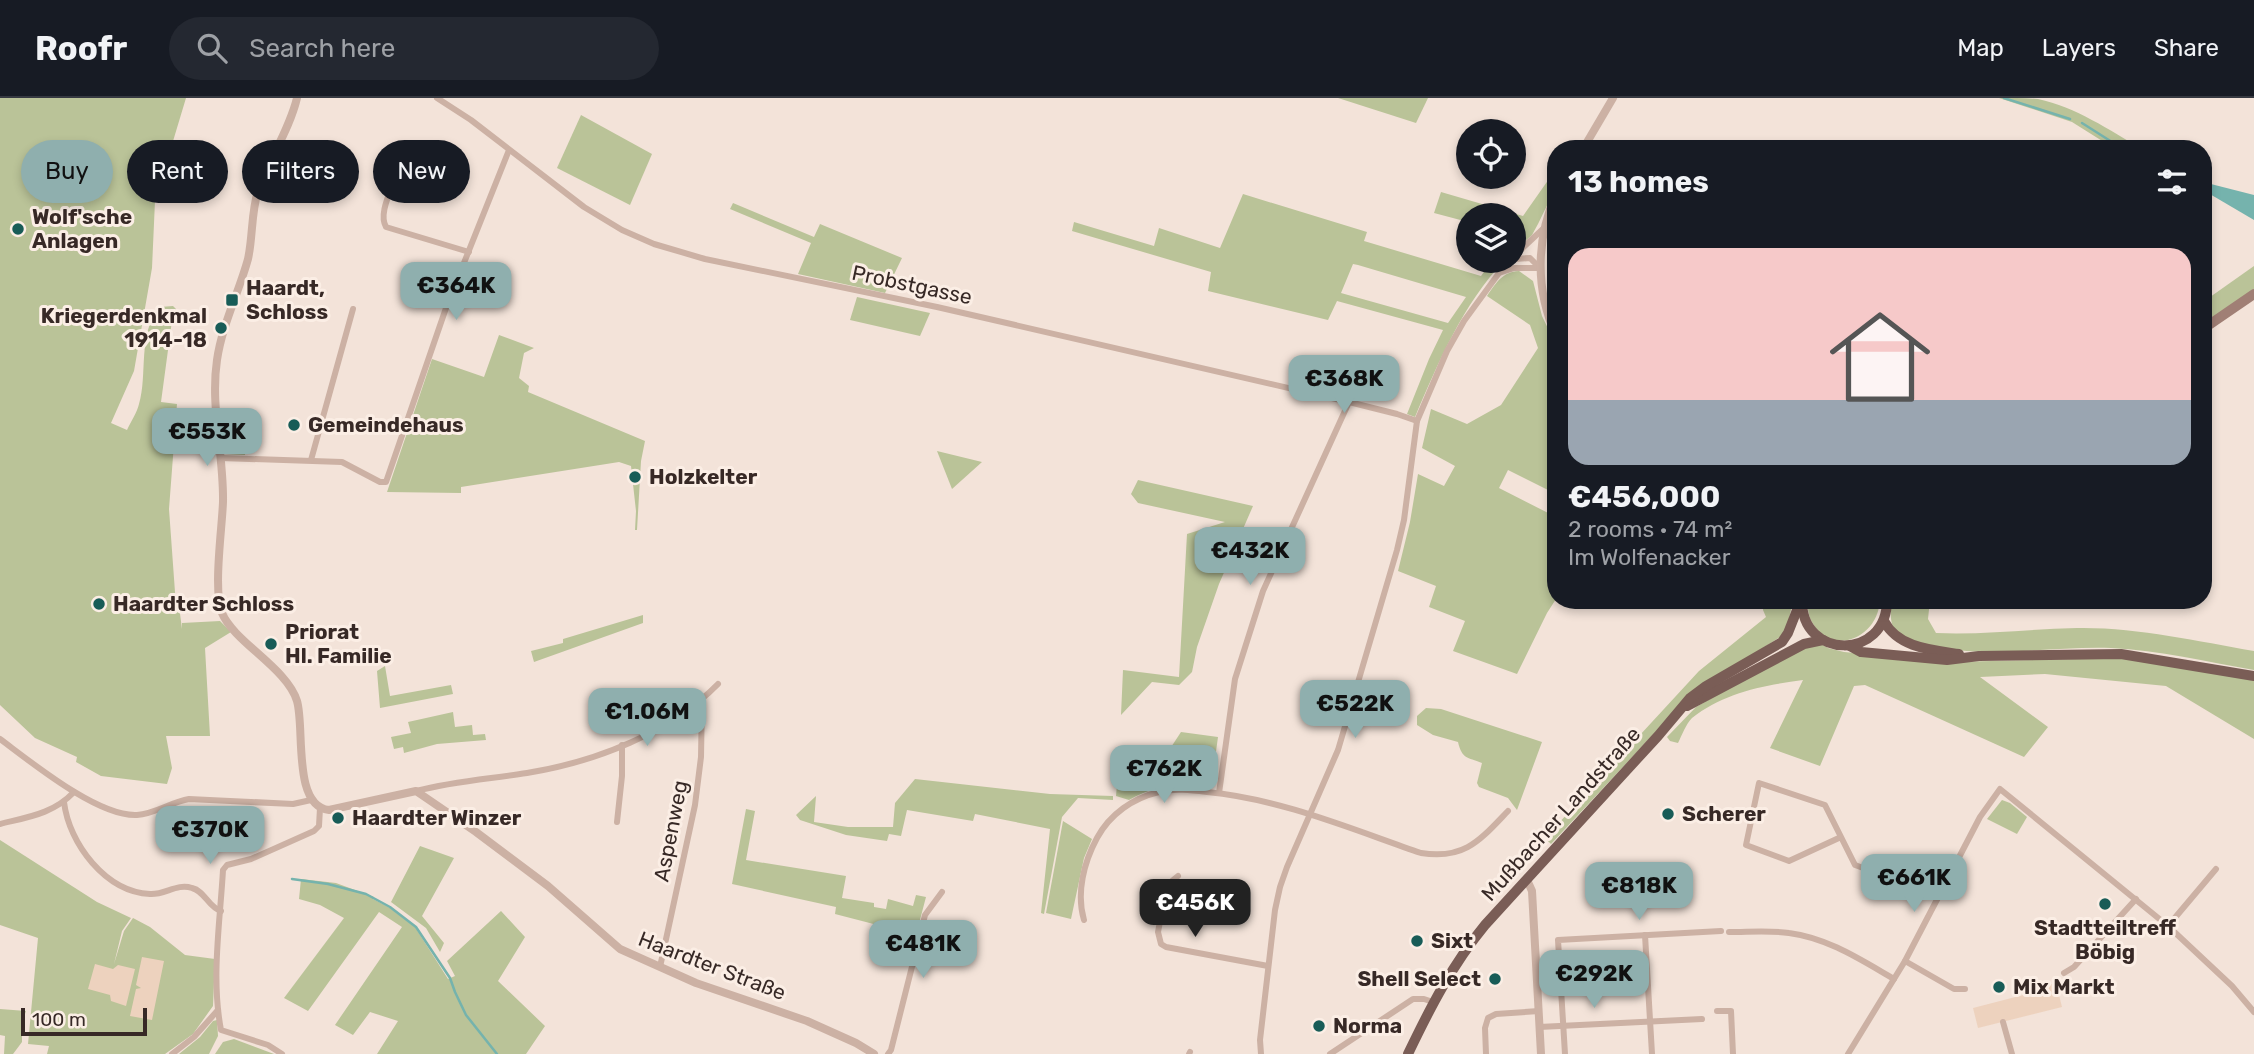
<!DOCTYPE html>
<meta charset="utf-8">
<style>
body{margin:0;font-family:Rubik,sans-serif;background:#242831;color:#f1f3f6;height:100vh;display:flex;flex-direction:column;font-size:26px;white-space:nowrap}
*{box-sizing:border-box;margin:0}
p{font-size:23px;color:#9ea1a6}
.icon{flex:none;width:38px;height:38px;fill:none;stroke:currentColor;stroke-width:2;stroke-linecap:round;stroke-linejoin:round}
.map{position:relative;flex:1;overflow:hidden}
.side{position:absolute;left:1547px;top:42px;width:665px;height:469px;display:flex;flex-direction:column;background:#171b24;border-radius:28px;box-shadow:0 4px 10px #0003}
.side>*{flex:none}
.banner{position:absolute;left:21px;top:42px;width:665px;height:63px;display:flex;gap:14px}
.fabs{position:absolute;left:1456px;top:21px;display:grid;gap:14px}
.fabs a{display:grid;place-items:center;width:70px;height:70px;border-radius:50%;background:#171b24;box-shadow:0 4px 10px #0003;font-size:35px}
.scale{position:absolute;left:21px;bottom:18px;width:126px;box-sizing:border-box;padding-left:7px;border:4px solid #372926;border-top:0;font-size:19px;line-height:24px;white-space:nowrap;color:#372926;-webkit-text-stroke:5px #fbeee5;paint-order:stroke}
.price{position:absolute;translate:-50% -60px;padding:0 16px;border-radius:14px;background:#8fafae;color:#111;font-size:23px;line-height:46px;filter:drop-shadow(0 2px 4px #0008)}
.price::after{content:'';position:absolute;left:50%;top:42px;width:21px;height:16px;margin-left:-10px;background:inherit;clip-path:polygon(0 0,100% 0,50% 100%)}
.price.current{background:#222;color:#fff}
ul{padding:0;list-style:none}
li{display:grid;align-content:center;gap:14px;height:371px;padding:0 21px}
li+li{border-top:2px solid #363941}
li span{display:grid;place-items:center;height:217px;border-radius:21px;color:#555}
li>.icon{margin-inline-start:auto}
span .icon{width:126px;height:126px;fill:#fffc;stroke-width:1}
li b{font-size:30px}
h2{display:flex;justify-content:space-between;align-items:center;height:84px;padding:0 21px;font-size:30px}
.tag{padding:0 24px;border-radius:32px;background:#171b24;box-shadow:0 4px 10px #0003;font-size:24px;line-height:63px}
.tag.current{background:#8fafae;color:#111}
header{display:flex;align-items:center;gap:42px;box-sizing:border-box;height:98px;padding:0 35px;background:#171b24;border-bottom:2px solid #363941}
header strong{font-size:33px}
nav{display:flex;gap:38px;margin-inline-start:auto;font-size:24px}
.search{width:490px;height:63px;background:#242831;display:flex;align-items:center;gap:18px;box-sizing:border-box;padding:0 24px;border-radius:38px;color:#9ea1a6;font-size:26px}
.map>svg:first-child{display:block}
.green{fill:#bac398;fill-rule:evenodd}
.plaza{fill:#edd2be}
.water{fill:#75b3ad}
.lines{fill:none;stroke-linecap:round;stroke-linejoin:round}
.stream{stroke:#75b3ad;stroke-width:2.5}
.minor{stroke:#ccb1a4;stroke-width:6}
.tertiary{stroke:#ccb1a4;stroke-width:8}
.secondary{stroke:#a07f75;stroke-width:10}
.primary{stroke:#7a5d56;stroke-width:10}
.poi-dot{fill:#185c57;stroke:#fbeee5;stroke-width:2.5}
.labels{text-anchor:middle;stroke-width:6;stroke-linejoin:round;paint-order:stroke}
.poi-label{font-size:21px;font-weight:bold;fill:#372926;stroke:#fbeee5;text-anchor:start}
.street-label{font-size:21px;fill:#372926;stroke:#fbeee5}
</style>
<header>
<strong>Roofr</strong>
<div class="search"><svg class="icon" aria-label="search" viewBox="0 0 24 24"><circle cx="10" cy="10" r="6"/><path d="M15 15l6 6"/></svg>Search here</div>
<nav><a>Map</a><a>Layers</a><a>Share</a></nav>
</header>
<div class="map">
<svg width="2254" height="956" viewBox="0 0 2254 956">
<rect width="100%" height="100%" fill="#f3e3d9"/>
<g class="green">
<path d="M0,0H186L155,103L152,170L134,273L111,325L127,332C131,323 137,315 139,306C148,277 137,235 160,209L173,208L177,212L173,215L161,304L177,306L169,411L176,508H179L182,531V525L220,523L231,534L205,550L210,638H166L172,670L167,686L101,678L76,664L77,659L35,640L0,607Z"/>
<polygon points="1338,0 1428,0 1416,25"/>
<path d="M1999,0C2012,0 2026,0 2038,1C2076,9 2109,32 2142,51H2115L2072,24Z"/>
<polygon points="581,17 652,56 630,107 557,70"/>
<polygon points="1556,71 1556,89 1538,126 1532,137 1514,153 1514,117 1468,117 1468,124 1434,115 1441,94 1523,118"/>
<path d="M1243,96L1367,134L1364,143L1481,178L1492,163H1504C1463,206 1438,265 1415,319L1407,316L1429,261L1443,232L1337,203L1328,222L1208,193L1211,174L1072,133L1074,124L1154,148L1159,130L1220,150ZM1353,166L1358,167L1466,199L1448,225L1341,195Z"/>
<polygon points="733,105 814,139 820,126 902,160 885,195 798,176 811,145 730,111"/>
<polygon points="2254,168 2254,191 2203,226 2203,204"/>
<path d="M1519,173L1533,183L1542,218L1556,247V396L1508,372L1499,390L1556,419V501L1547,515L1517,576L1453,553L1465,523L1429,509L1436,488L1398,473L1410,424L1418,376L1444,388L1455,368L1422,350L1431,311L1467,326L1501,307L1538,250L1530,227L1487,198C1496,185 1502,174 1519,173Z"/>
<polygon points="857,199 930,215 920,238 850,222"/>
<polygon points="499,237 534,250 524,255 519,280 529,288 528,294 645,343 641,363 637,432 635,432 636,413 631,368 619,364 461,389 461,395 387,394 432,261 484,279"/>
<polygon points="223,331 245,332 245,357 225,356"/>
<polygon points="937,353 982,364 952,391"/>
<polygon points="1138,382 1253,408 1219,486 1197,549 1192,574 1179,587 1152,584 1121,617 1123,572 1179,579 1187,436 1225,424 1138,405 1131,396"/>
<polygon points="1764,502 1793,502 1786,535 1690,597 1551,746 1545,740 1699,573 1766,519 1763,512"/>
<path d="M1807,502H1880C1878,541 1831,559 1812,524C1808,518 1808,509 1807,502Z"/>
<path d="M1891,502H1930L1928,521L1936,535C1984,537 2030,531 2077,530C2136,529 2196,543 2254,553V572C2207,564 2159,552 2111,550C2049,548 1984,562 1924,546C1918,544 1909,543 1903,540C1888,531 1891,517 1891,502Z"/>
<polygon points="643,517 643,525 534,564 531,553 563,545 563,541"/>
<path d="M1821,546L1828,550L1844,554L1948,564L2120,560L2254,582V641L2166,588L2045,576L1980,579L2048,629L2024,659L1865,587L1854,588L1820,668L1770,650L1803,582C1764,587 1723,595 1692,620C1686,626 1682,637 1678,645L1670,643L1667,639L1696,609L1801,549Z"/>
<polygon points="385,568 390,598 451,587 453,596 380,610 377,573"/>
<path d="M1426,610L1441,611L1542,644L1517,712L1508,700L1479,689L1477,685L1482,665C1467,659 1462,661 1458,644L1433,637L1417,627V618Z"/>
<polygon points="453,614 455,629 472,627 473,637 485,636 486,642 437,646 404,655 403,649 394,651 391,639 411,635 408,624"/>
<path d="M1181,634L1218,639L1211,690C1178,687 1159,685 1129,702L1116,698L1119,664L1160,666Z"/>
<polygon points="915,681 1050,696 1113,698 1113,702 1078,700 1062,719 1044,816 1041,815 1050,731 975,716 973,723 907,712 901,738 889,736 887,743 846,737 800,722 796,717 816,698 814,724 848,729 893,729 895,705"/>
<polygon points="2002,702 2010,705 2027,719 2017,736 1987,721"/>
<polygon points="746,711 755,713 746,762 846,778 842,800 874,805 874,809 886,811 888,801 913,808 916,797 926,799 916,837 835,816 836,809 732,786"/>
<polygon points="1063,723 1092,741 1084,760 1071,821 1046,815"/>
<polygon points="0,742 97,804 131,820 122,833 114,866 124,833 133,820 150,829 185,857 215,861 213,908 193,936 165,956 47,956 49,948 28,946 38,840 0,827"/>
<polygon points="420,748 454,760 422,818 444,845 440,854 426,830 391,804"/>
<polygon points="301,781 336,785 374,799 373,801 390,810 415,829 448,881 455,878 447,863 501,813 525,839 498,883 545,928 526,956 377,956 398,923 370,914 353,937 335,927 402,829 379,814 308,913 284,900 344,820 320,807 299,801"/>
<polygon points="0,911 26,913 22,925 22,944 13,956 4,956 5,938 0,937"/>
<polygon points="217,922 218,938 209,956 179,956 200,939 213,923"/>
<polygon points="234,941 274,956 215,956 223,944"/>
</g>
<g class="plaza">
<polygon points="142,859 164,863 152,922 130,918 136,891 141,890 136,887"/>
<polygon points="95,866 113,871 118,867 135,871 126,908 111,903 110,897 88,891"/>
<polygon points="2056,885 2062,909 1978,930 1973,910 2027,896 2027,892"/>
</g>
<polygon class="water" points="2203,84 2254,97 2254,122 2203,92"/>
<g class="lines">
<g class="stream">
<polyline points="2004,0 2070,21"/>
<polyline points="2082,25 2123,51"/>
<polyline points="292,781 328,786 366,796 390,809 416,829 450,880 455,894 466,917 497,956"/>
</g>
<g class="minor">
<polyline points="437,0 471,22 584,109 622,132 654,146 705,161 937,209 1349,304 1397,316 1417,323"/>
<path d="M399,59C400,80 376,112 386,129L469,154"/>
<polyline points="1514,158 1544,130"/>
<polyline points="1514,161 1530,160 1540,170"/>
<polyline points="1499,175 1514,170 1540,170"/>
<polyline points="221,360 342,364 380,384 386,384 446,210 509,52"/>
<polyline points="311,362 353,211"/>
<path d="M0,641C31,664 98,719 137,717C155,716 171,704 189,701L293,706L311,702"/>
<path d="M416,693C454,683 489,681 527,675C595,664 670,635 718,586"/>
<polyline points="1219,695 1235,581 1263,493 1349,304"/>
<path d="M64,704C69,746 106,794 150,796C165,797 177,785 192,790C205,793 208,809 221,813"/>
<polyline points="617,724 622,678 622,647"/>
<path d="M0,726C28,719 53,716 74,694"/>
<polyline points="1841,739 1789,763 1746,747 1759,685 1825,707 1855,767 1899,783 1942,791"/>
<polyline points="1178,778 1167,787 1158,834 1161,846 1166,849 1268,868"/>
<path d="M1084,822C1076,795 1084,764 1097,740C1110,716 1133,700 1159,694C1175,690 1191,692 1207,694C1281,701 1351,731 1421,755C1465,762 1480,742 1508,713"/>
<polyline points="2168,828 2216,771"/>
<path d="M1729,834C1749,834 1770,832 1789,835C1828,840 1861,862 1894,881"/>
<polyline points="1645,837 1652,956"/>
<polyline points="1905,863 1954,891 1965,891"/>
<polyline points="660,869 695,707 701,659 702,602"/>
<polyline points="2064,875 2074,869 2136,801"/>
<polyline points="1717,913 1731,913 1733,956"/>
<polyline points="2003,924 2012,956"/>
<polyline points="1539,929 1702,921"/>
<polyline points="172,956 194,939 218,912"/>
<path d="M282,956L268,947L221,932C211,880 220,825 223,772L227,767L251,761L314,733L319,728L320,710"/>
<polyline points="888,956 891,952 925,817 942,794"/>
<polyline points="1189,956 1190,954"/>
<polyline points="1261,956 1260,942 1275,812 1280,789 1287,769 1338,652 1397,452 1404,422 1417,323 1447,253 1464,223 1499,175 1500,170 1508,163"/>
<polyline points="1330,956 1413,901 1424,901 1433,904"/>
<polyline points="1486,956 1485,930 1488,920 1496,916 1539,913"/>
<polyline points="1565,956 1558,842 1721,833"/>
<polyline points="1848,956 1905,863 1980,719 2000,691 2168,828 2232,888 2254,914"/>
</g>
<g class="tertiary">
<path d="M297,0C289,33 269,61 258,93C251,115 253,138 248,161C239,194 222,227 217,262C210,309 224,357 223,404C222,431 213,492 222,515C234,544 287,570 297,603C305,629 292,708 329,712L416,693L476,734L548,788L620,851L696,885L807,923L856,945L874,956"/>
<polyline points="1583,51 1613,0"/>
<path d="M1556,96C1536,141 1535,192 1556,237"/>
<polyline points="1527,782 1532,793 1541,956"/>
</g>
<polyline class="secondary" points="2203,231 2254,196"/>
<g class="primary">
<path d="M1802,502C1801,562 1887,563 1887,502"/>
<path d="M1884,523C1898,550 1932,552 1959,556"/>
<polyline points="1850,548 1861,554 1947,562 1979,558 2121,556 2254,578"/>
<polyline points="1687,608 1804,546 1823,542"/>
<path d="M1408,956C1430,910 1452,867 1485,827L1658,638L1690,600L1706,588L1782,544L1788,535L1801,502"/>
</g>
</g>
<g class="poi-dot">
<circle cx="18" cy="131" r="7"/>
<rect x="225" y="195" width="14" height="14" rx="3.5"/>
<circle cx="221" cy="230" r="7"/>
<circle cx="294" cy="327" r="7"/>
<circle cx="635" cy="379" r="7"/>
<circle cx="99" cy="506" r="7"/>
<circle cx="271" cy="546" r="7"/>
<circle cx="1668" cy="716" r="7"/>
<circle cx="338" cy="720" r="7"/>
<circle cx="2105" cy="806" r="7"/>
<circle cx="1417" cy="843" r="7"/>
<circle cx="1495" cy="881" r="7"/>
<circle cx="1999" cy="889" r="7"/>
<circle cx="1319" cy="928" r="7"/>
</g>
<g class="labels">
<g class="poi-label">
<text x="32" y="126">Wolf'sche<tspan x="32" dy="24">Anlagen</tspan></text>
<text x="246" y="197">Haardt,<tspan x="246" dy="24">Schloss</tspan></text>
<text x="207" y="225" text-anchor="end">Kriegerdenkmal<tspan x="207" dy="24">1914-18</tspan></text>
<text x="308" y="334">Gemeindehaus</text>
<text x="649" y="386">Holzkelter</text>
<text x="113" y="513">Haardter Schloss</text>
<text x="285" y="541">Priorat<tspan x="285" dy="24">Hl. Familie</tspan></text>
<text x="1682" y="723">Scherer</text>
<text x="352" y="727">Haardter Winzer</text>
<text x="2105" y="837" text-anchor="middle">Stadtteiltreff<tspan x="2105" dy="24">Böbig</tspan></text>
<text x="1431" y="850">Sixt</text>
<text x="1481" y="888" text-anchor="end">Shell Select</text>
<text x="2013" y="896">Mix Markt</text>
<text x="1333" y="935">Norma</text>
</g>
<g class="street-label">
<text transform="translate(912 187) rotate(12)" y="7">Probstgasse</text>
<text transform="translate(1561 716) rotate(-48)" y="7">Mußbacher Landstraße</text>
<text transform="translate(671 733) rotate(-79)" y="7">Aspenweg</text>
<text transform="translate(712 868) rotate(21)" y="7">Haardter Straße</text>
</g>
</g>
</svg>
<div class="fabs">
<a><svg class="icon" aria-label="locate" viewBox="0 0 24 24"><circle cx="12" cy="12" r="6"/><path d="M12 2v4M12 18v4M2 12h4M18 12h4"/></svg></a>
<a><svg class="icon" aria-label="layers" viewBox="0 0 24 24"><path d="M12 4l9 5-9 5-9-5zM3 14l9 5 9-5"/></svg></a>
</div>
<div class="scale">100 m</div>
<b class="price" style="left:456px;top:224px">€364K</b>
<b class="price" style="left:1344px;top:317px">€368K</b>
<b class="price" style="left:207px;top:370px">€553K</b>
<b class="price" style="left:1250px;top:489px">€432K</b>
<b class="price" style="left:1355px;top:642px">€522K</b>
<b class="price" style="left:647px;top:650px">€1.06M</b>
<b class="price" style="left:1164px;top:707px">€762K</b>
<b class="price" style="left:210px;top:768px">€370K</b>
<b class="price" style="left:1914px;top:816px">€661K</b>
<b class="price" style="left:1639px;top:824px">€818K</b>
<b class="price current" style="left:1195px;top:841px">€456K</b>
<b class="price" style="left:923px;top:882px">€481K</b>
<b class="price" style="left:1594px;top:912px">€292K</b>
<div class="banner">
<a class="tag current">Buy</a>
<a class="tag">Rent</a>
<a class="tag">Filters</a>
<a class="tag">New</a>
</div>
<section class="side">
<h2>13 homes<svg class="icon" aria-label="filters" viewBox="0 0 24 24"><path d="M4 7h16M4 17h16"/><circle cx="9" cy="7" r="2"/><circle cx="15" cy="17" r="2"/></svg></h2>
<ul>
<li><span style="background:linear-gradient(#f6c9c9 70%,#9aa5b1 0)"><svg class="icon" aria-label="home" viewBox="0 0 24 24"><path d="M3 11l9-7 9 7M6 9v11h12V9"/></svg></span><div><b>€456,000</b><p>2 rooms · 74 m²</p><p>Im Wolfenacker</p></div></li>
</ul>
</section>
</div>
